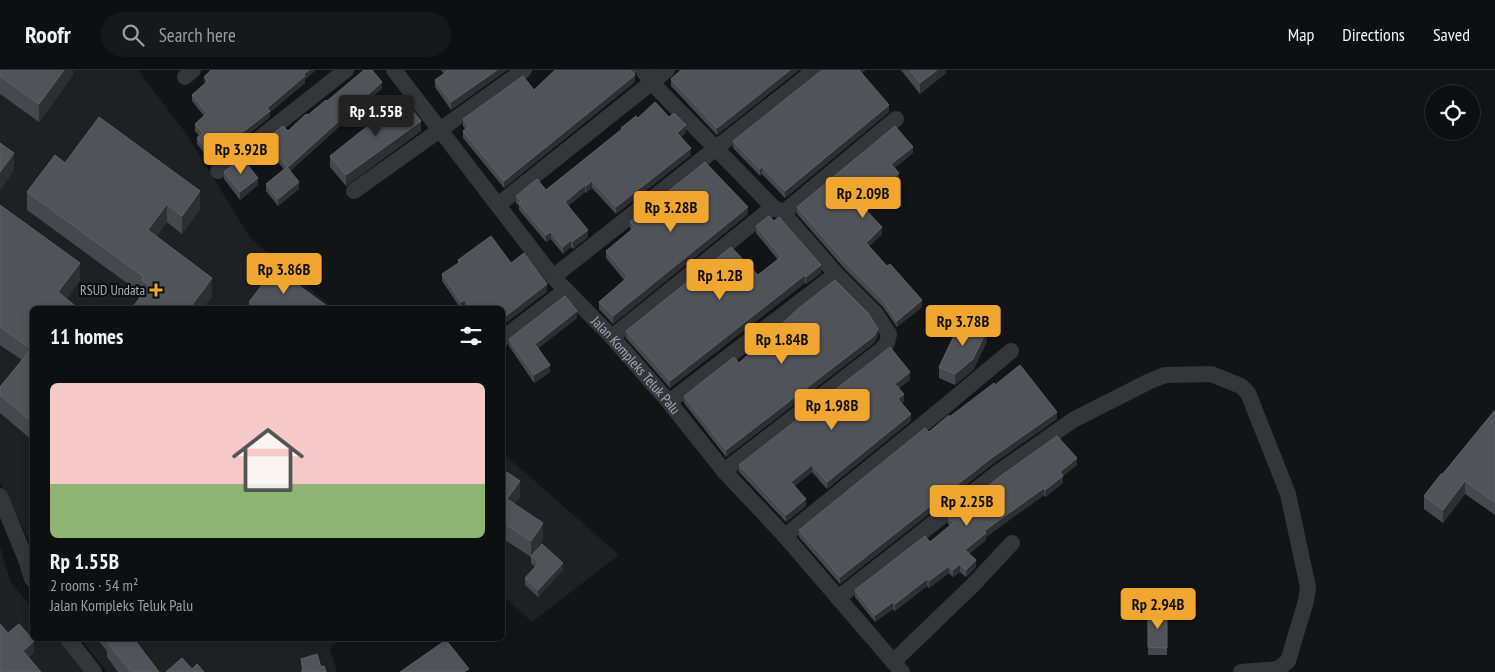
<!DOCTYPE html>
<meta charset="utf-8">
<style>
body{margin:0;font-family:"PT Sans Narrow",sans-serif;background:#171819;color:#f1f3f6;height:100vh;display:flex;flex-direction:column;font-size:19px;white-space:nowrap}
*{box-sizing:border-box;margin:0}
p{font-size:16px;color:#9b9c9f}
.icon{flex:none;width:28px;height:28px;fill:none;stroke:currentColor;stroke-width:2;stroke-linecap:round;stroke-linejoin:round}
.map{position:relative;flex:1;overflow:hidden}
.details{position:absolute;left:30px;top:236px;width:475px;height:335px;display:flex;flex-direction:column;background:#0e0f10;border-radius:8px;box-shadow:0 2px 8px #0003,0 0 0 1px #2e2f30}
.details>*{flex:none}
.tools{position:absolute;left:1425px;top:15px;display:grid;gap:10px}
.tools a{display:grid;place-items:center;width:55px;height:55px;border-radius:50%;background:#0e0f10;box-shadow:0 2px 8px #0003,0 0 0 1px #2e2f30;font-size:25px}
.price{position:absolute;translate:-50% -42px;padding:0 11px;border-radius:5px;background:#f1a630;color:#111;font-size:16px;line-height:32px;filter:drop-shadow(0 1px 2px #0008)}
.price::after{content:'';position:absolute;left:50%;top:30px;width:15px;height:11px;margin-left:-8px;background:inherit;clip-path:polygon(0 0,100% 0,50% 100%)}
.price.on{background:#222;color:#fff}
ul{padding:0;list-style:none}
li{display:grid;align-content:center;gap:10px;height:265px;padding:0 20px}
li+li{border-top:1px solid #2e2f30}
li span{display:grid;place-items:center;height:155px;border-radius:8px;color:#555}
li>.icon{margin-inline-start:auto}
span .icon{width:90px;height:90px;fill:#fffc;stroke-width:1}
li b{font-size:21px}
h2{display:flex;justify-content:space-between;align-items:center;height:60px;padding:0 20px;font-size:21px}
header{display:flex;align-items:center;gap:30px;box-sizing:border-box;height:70px;padding:0 25px;background:#0e0f10;border-bottom:1px solid #2e2f30}
header strong{font-size:24px}
nav{display:flex;gap:28px;margin-inline-start:auto;font-size:18px}
.search{width:350px;height:45px;background:#171819;display:flex;align-items:center;gap:12px;box-sizing:border-box;padding:0 18px;border-radius:28px;color:#9b9c9f;font-size:19px}
.map>svg:first-child{display:block}
.built{fill:#1f2022}
.lines{fill:none;stroke-linecap:round;stroke-linejoin:round}
.minor{stroke:#34363a;stroke-width:16}
.wall{fill:#46484d}
.shaded-wall{fill:#2d2f32}
.building{fill:#505358;stroke:#5e6167}
.poi-dot{fill:#f1a630;stroke:#0e0f10;stroke-width:2}
.labels{text-anchor:middle;stroke-width:4.5;stroke-linejoin:round;paint-order:stroke}
.poi-label{font-size:14px;fill:#a5abb6;stroke:#0e0f10;text-anchor:end}
.street-label{font-size:14px;fill:#a5abb6;stroke:#0e0f10}
</style>
<header>
<strong>Roofr</strong>
<div class="search"><svg class="icon" aria-label="search" viewBox="0 0 24 24"><circle cx="10" cy="10" r="6"/><path d="M15 15l6 6"/></svg>Search here</div>
<nav><a>Map</a><a>Directions</a><a>Saved</a></nav>
</header>
<div class="map">
<svg width="1495" height="602" viewBox="0 0 1495 602">
<rect width="100%" height="100%" fill="#131415"/>
<g class="built">
<polygon points="0,0 138,0 187,65 251,169 334,239 32,239 32,476 0,412"/>
<polygon points="503,383 619,485 532,552 503,526"/>
<polygon points="0,476 10,511 32,538 32,569 58,569 86,602 0,602"/>
<polygon points="81,569 339,569 330,579 337,602 107,602"/>
</g>
<g class="lines">
<g class="minor">
<path id="s1" d="M394,0L553,207L612,267L669,332L724,401L785,466L902,602"/>
<polyline points="643,0 652,13 773,137 783,143 836,204 876,244 889,264 887,273 881,280 724,401"/>
<polyline points="185,7 193,0"/>
<polyline points="218,101 346,0"/>
<polyline points="354,121 524,0"/>
<polyline points="498,135 667,0"/>
<polyline points="783,143 896,49"/>
<polyline points="553,207 815,0"/>
<polyline points="612,267 773,137"/>
<polyline points="502,269 566,220"/>
<polyline points="669,332 836,204"/>
<polyline points="0,426 27,492 32,509"/>
<polyline points="785,466 944,337 1011,281"/>
<polyline points="838,528 996,404 1073,350 1150,311 1165,305 1211,304 1241,316 1248,323 1288,424 1308,517 1306,531 1288,591 1278,599 1241,602"/>
<polyline points="68,569 94,602"/>
<polyline points="893,592 973,515 1012,473"/>
</g>
</g>
<g class="wall">
<polygon points="0,0 73,0 73,5 39,52 0,24"/>
<polygon points="441,0 507,0 451,40 435,17 435,10 444,4"/>
<polygon points="635,0 635,12 504,118 463,68 463,61 465,59 463,56 463,49 534,20"/>
<polygon points="799,0 717,65 671,16 671,9"/>
<polygon points="822,0 866,0 862,3 889,42 785,128 762,104 760,106 733,78 733,71"/>
<polygon points="901,0 946,0 946,3 920,24"/>
<polygon points="204,7 305,10 305,13 270,42 270,47 212,93 197,74 197,68 199,66 195,61 195,54 204,46 192,31 192,25 205,14"/>
<polygon points="382,18 290,101 299,119 278,136 266,121 266,114 284,99 264,77 264,71 288,61 327,31"/>
<polygon points="669,47 686,62 681,67 691,85 616,144 592,118 586,123 585,122 568,136 588,167 573,179 571,177 563,184 551,169 546,172 519,140 519,136 516,133 516,126 546,120 621,60 621,58 638,48"/>
<polygon points="421,61 346,116 330,97 330,86"/>
<polygon points="913,83 894,98 899,110 865,139 882,164 869,176 922,237 897,257 883,237 843,197 797,144 797,137"/>
<polygon points="65,93 200,139 182,164 167,152 156,167 212,226 202,239 133,239 133,237 142,225 142,224 27,140 27,122"/>
<polygon points="224,102 258,115 240,130 224,109"/>
<polygon points="0,135 80,211 32,239 32,370 0,343 0,317 22,290 0,275"/>
<polygon points="748,144 613,254 599,239 599,232 624,210 606,188 606,181 631,160 630,159 630,152"/>
<polygon points="756,156 821,203 806,214 805,213 670,318 626,268 626,261 758,205 778,190 756,163"/>
<polygon points="458,190 511,193 547,222 502,239 466,239 465,237 461,239 442,211 442,204 458,193"/>
<polygon points="249,232 331,239 249,239"/>
<polygon points="577,248 538,278 550,302 534,313 509,276 509,269"/>
<polygon points="878,266 874,273 726,387 684,333 684,326"/>
<polygon points="987,271 973,300 955,315 939,308 939,297"/>
<polygon points="910,310 899,318 904,331 902,333 911,351 827,419 812,402 795,416 806,436 786,452 739,402 739,395"/>
<polygon points="995,315 1057,349 990,396 840,514 799,467 799,460 949,347"/>
<polygon points="1495,340 1495,445 1465,424 1443,453 1424,439 1424,426"/>
<polygon points="1077,395 1063,406 1063,413 1045,427 1044,425 986,467 986,470 969,484 976,497 966,507 960,502 953,507 949,503 929,518 927,516 895,541 893,539 875,552 855,527 855,520 930,472 950,456 948,454 948,447"/>
<polygon points="502,399 520,427 515,434 543,469 535,481 563,500 538,527 525,515 525,508 535,497 531,493 531,487 502,468"/>
<rect x="1148" y="543" width="19" height="42"/>
<polygon points="97,569 134,569 159,602 118,602 107,587 107,581"/>
<polygon points="301,589 321,597 326,602 302,602 302,600 301,596"/>
</g>
<g class="shaded-wall">
<polygon points="64,0 73,0 73,5 39,52 39,34"/>
<polygon points="309,0 316,0 305,10 305,13 270,42 270,47 212,93 212,86 267,38"/>
<polygon points="497,0 507,0 451,40 451,32"/>
<polygon points="790,0 799,0 717,65 717,58"/>
<polygon points="859,0 866,0 859,6"/>
<polygon points="937,0 946,0 946,3 920,24 920,13"/>
<polygon points="635,5 635,12 504,118 504,111"/>
<polygon points="382,12 382,18 288,103 288,97"/>
<polygon points="889,35 889,42 785,128 785,121"/>
<polygon points="421,51 421,61 346,116 346,105"/>
<polygon points="686,55 686,62 677,70 677,63"/>
<polygon points="913,77 913,83 891,101 891,94"/>
<polygon points="691,78 691,85 616,144 616,137"/>
<polygon points="14,83 14,101 0,120 0,102"/>
<polygon points="762,97 762,104 760,106 760,99"/>
<polygon points="899,103 899,110 861,142 861,135"/>
<polygon points="258,108 258,115 240,130 240,122"/>
<polygon points="592,111 592,118 586,123 586,116"/>
<polygon points="299,112 299,119 278,136 278,129"/>
<polygon points="585,115 585,122 565,139 565,132"/>
<polygon points="200,121 200,139 182,164 182,146"/>
<polygon points="167,134 167,152 148,178 148,160"/>
<polygon points="748,137 748,144 613,254 613,246"/>
<polygon points="882,157 882,164 866,179 866,173"/>
<polygon points="588,160 588,167 573,179 573,171"/>
<polygon points="551,162 551,169 546,172 546,165"/>
<polygon points="571,170 571,177 563,184 563,177"/>
<polygon points="80,193 80,211 59,239 58,222"/>
<polygon points="821,195 821,203 806,214 806,207"/>
<polygon points="805,205 805,213 670,318 670,311"/>
<polygon points="212,208 212,226 202,239 189,239"/>
<polygon points="547,214 547,222 502,256 502,249"/>
<polygon points="465,230 465,237 461,239 461,232"/>
<polygon points="922,230 922,237 897,257 897,251"/>
<polygon points="577,241 577,248 535,281 535,274"/>
<polygon points="878,259 878,266 874,273 726,387 726,380"/>
<polygon points="987,260 987,271 973,300 955,315 955,304"/>
<polygon points="550,295 550,302 534,313 534,305"/>
<polygon points="910,302 910,310 895,321 895,314"/>
<polygon points="904,324 904,331 898,336 898,329"/>
<polygon points="1057,342 1057,349 990,396 840,514 840,507 990,389"/>
<polygon points="911,344 911,351 827,419 827,412"/>
<polygon points="1077,388 1077,395 1063,406 1063,413 1045,427 1045,420 1060,402"/>
<polygon points="812,395 812,402 791,419 791,412"/>
<polygon points="520,411 520,427 507,445 507,429"/>
<polygon points="1465,411 1465,424 1443,453 1443,440"/>
<polygon points="1044,418 1044,425 986,467 986,470 965,487 965,480 984,461"/>
<polygon points="806,429 806,436 786,452 786,445"/>
<polygon points="543,453 543,469 531,487 531,471"/>
<polygon points="976,490 976,497 966,507 966,500"/>
<polygon points="563,493 563,500 538,527 538,520"/>
<polygon points="960,494 960,502 953,507 953,500"/>
<polygon points="949,496 949,503 929,518 929,511"/>
<polygon points="927,509 927,516 895,541 895,534"/>
<polygon points="893,532 893,539 875,552 875,545"/>
<polygon points="34,571 34,583 23,593 23,581"/>
</g>
<g class="building">
<polygon points="0,0 64,0 39,34 0,6"/>
<polygon points="211,0 309,0 304,4 305,6 267,38 270,41 212,86 197,68 203,63 195,54 207,43 192,25 208,11 204,7"/>
<polygon points="364,0 372,0 382,12 288,97 264,71 283,56 288,61 306,44 308,45 326,30 327,31"/>
<polygon points="447,0 497,0 451,32 435,10 448,1"/>
<polygon points="555,0 632,0 631,1 635,5 504,111 463,61 469,57 463,49 523,6 534,20"/>
<polygon points="681,0 790,0 717,58 671,9"/>
<polygon points="822,0 859,0 889,35 785,121 762,97 760,99 733,71"/>
<polygon points="910,0 937,0 920,13"/>
<polygon points="403,28 421,51 346,105 330,86"/>
<polygon points="655,32 669,47 674,43 686,55 677,63 691,78 616,137 592,111 586,116 585,115 565,132 588,160 573,171 571,170 563,177 551,162 546,165 519,133 521,131 516,126 537,109 546,120 622,59 621,58 636,46 638,48"/>
<polygon points="99,47 200,121 182,146 167,134 148,160 212,208 189,239 136,239 133,237 149,215 142,210 144,207 27,122 55,85 65,93"/>
<polygon points="895,56 913,77 891,94 899,103 861,135 882,157 866,173 887,196 890,194 922,230 897,251 883,230 843,190 797,137"/>
<polygon points="0,73 14,83 0,102"/>
<polygon points="242,88 258,108 240,122 224,102"/>
<polygon points="705,92 748,137 613,246 599,232 628,207 606,181 635,157 630,152"/>
<polygon points="287,97 299,112 278,129 266,114"/>
<polygon points="0,135 80,193 58,222 79,239 32,239 32,352 0,325 0,317 31,279 0,257"/>
<polygon points="769,146 774,151 779,147 821,195 806,207 805,205 670,311 626,261 731,177 758,205 781,187 756,156"/>
<polygon points="491,166 511,193 524,183 547,214 502,249 502,239 471,239 465,230 461,232 442,204 460,192 458,190"/>
<polygon points="275,198 331,239 258,239 249,232"/>
<polygon points="835,210 868,243 878,259 874,266 726,380 684,326 734,287 739,293 799,238"/>
<polygon points="565,226 577,241 535,274 550,295 534,305 509,269"/>
<polygon points="962,249 987,260 973,289 955,304 939,297"/>
<polygon points="890,277 910,302 895,314 904,324 898,329 911,344 827,412 812,395 791,412 806,429 786,445 739,395"/>
<polygon points="1020,295 1057,342 990,389 840,507 799,460 925,358 929,362 949,345 948,348 994,313 995,315"/>
<polygon points="1495,340 1495,433 1465,411 1443,440 1424,426 1441,404 1443,404"/>
<polygon points="1057,366 1077,388 1060,402 1063,406 1045,420 1044,418 984,461 986,463 965,480 976,490 966,500 960,494 953,500 949,496 929,511 927,509 895,534 893,532 875,545 855,520 925,466 930,472 953,453 948,447 1002,405"/>
<polygon points="502,399 520,411 507,429 543,453 531,471 502,452"/>
<polygon points="542,474 563,493 538,520 525,508 539,493 531,486"/>
<polygon points="1148,543 1167,543 1167,578 1148,577"/>
<polygon points="0,554 8,563 19,554 34,571 23,581 41,602 0,602"/>
<polygon points="110,569 134,569 159,602 131,602 107,571"/>
<polygon points="446,570 469,599 464,602 400,602"/>
<polygon points="317,584 321,597 324,596 326,602 302,602 302,600 304,600 301,589"/>
<polygon points="182,588 192,599 197,594 204,602 166,602"/>
</g>
<path class="poi-dot" d="M153.5 212.5h5v5h5v5h-5v5h-5v-5h-5v-5h5z"/>
<g class="labels">
<g class="poi-label">
<text x="145" y="225">RSUD Undata</text>
</g>
<g class="street-label">
<text dy="5" stroke="none"><textPath href="#s1" startOffset="382">Jalan Kompleks Teluk Palu</textPath></text>
</g>
</g>
</svg>
<div class="tools">
<a><svg class="icon" aria-label="locate" viewBox="0 0 24 24"><circle cx="12" cy="12" r="6"/><path d="M12 2v4M12 18v4M2 12h4M18 12h4"/></svg></a>
</div>
<b class="price on" style="left:376px;top:67px">Rp 1.55B</b>
<b class="price" style="left:241px;top:105px">Rp 3.92B</b>
<b class="price" style="left:863px;top:149px">Rp 2.09B</b>
<b class="price" style="left:671px;top:163px">Rp 3.28B</b>
<b class="price" style="left:284px;top:225px">Rp 3.86B</b>
<b class="price" style="left:720px;top:231px">Rp 1.2B</b>
<b class="price" style="left:963px;top:277px">Rp 3.78B</b>
<b class="price" style="left:782px;top:295px">Rp 1.84B</b>
<b class="price" style="left:832px;top:361px">Rp 1.98B</b>
<b class="price" style="left:967px;top:457px">Rp 2.25B</b>
<b class="price" style="left:1158px;top:560px">Rp 2.94B</b>
<section class="details">
<h2>11 homes<svg class="icon" aria-label="filters" viewBox="0 0 24 24"><path d="M4 7h16M4 17h16"/><circle cx="9" cy="7" r="2"/><circle cx="15" cy="17" r="2"/></svg></h2>
<ul>
<li><span style="background:linear-gradient(#f6c9c9 65%,#8fb573 0)"><svg class="icon" aria-label="home" viewBox="0 0 24 24"><path d="M3 11l9-7 9 7M6 9v11h12V9"/></svg></span><div><b>Rp 1.55B</b><p>2 rooms · 54 m²</p><p>Jalan Kompleks Teluk Palu</p></div></li>
</ul>
</section>
</div>
